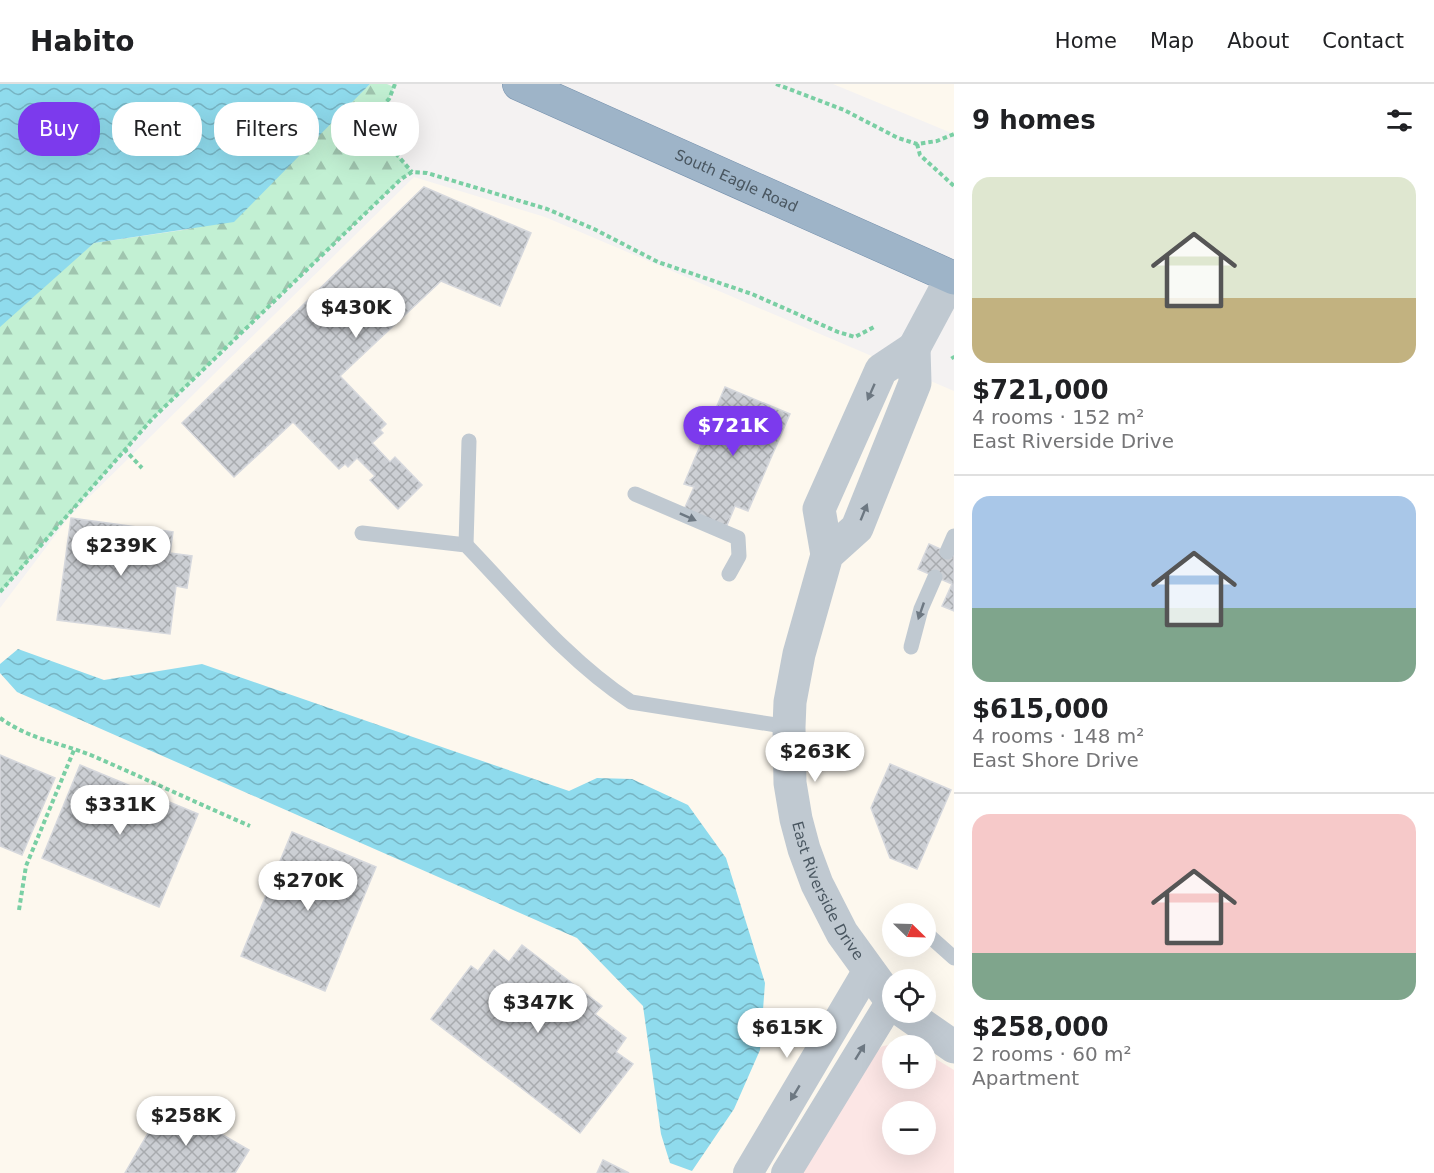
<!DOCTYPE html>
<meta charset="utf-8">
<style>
body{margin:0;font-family:"DejaVu Sans",sans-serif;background:#f6f6f6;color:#202124;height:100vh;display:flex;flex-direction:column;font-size:22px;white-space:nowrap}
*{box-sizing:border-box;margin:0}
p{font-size:20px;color:#757577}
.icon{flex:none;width:33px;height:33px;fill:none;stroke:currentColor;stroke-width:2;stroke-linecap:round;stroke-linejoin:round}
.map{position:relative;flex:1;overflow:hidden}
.details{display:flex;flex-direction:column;background:#fff;width:480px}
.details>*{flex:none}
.guide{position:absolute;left:18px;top:18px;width:570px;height:54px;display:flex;gap:12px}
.needle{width:39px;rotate:113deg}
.tools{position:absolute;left:882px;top:819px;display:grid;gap:12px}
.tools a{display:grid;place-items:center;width:54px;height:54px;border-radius:50%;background:#fff;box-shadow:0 6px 24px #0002;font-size:30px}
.price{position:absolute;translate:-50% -51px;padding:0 14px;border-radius:21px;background:#fff;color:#222;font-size:20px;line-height:39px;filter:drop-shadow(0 2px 3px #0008)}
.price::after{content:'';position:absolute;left:50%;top:36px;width:18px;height:14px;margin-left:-9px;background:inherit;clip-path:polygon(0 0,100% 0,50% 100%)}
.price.on{background:#7c3aed;color:#fff}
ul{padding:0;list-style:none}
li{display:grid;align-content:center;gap:12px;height:318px;padding:0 18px}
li+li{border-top:2px solid #e0e0e0}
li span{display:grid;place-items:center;height:186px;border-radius:18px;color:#555}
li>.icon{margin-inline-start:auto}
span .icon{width:108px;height:108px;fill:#fffc;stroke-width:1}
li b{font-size:26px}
h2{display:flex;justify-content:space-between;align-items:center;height:72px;padding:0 18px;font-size:26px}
.tag{padding:0 21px;border-radius:24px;background:#fff;box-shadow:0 6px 24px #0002;font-size:21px;line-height:54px}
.tag.on{background:#7c3aed;color:#fff}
header{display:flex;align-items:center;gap:36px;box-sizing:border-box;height:84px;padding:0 30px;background:#fff;border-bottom:2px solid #e0e0e0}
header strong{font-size:28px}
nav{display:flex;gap:33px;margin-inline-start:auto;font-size:21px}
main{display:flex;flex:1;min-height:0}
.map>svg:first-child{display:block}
.commercial{fill:#fdf8ee;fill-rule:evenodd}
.medical{fill:#fce6e5;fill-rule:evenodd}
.forest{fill:url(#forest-firs)}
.water{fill:url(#water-waves)}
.building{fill:url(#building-cross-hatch);stroke:#d6d8dd;stroke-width:1.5}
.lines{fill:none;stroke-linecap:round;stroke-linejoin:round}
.trunk-casing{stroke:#7590ac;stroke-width:34}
.path{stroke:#7acfa4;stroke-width:4;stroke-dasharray:4.5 3;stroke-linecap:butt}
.service{stroke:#c0c9d1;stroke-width:15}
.minor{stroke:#c0c9d1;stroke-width:30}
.tertiary{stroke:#c0c9d1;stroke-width:33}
.trunk{stroke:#9eb4c8;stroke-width:33}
.oneway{fill:#6d7882}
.labels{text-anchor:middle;stroke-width:5;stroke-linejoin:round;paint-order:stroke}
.street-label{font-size:15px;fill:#495660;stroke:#fff}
</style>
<header>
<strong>Habito</strong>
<nav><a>Home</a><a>Map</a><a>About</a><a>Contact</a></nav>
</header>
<main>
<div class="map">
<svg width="954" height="1089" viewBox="0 0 954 1089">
<defs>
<pattern id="forest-firs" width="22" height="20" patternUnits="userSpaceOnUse" patternTransform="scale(1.5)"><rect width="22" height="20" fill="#c2f0d3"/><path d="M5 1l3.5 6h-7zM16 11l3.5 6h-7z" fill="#a0c5af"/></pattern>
<pattern id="water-waves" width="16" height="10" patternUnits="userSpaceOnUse" patternTransform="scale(1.5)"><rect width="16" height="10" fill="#8fdbed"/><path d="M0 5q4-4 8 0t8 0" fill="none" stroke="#77b4c3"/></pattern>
<pattern id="building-cross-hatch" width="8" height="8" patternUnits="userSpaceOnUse" patternTransform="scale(1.5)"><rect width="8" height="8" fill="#cccfd4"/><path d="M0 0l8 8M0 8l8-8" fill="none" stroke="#a8abaf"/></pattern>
</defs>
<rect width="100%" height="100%" fill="#f4f2f2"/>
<g class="commercial">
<polygon points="833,0 954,0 954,50"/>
<path d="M414,93L545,133L954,307V1089H0V524L69,433ZM892,830H926V862H892ZM892,896H926V928H892ZM892,962H926V994H892ZM892,1028H926V1060H892Z"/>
</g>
<path class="medical" d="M901,959L907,961L892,962V994H926V969L954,986V1089H800L870,971L883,962ZM892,1028H926V1060H892Z"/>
<polygon class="forest" points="370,0 387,0 394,3 389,15 378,26 375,33 378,49 412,88 401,95 153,334 0,509 0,237 94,159 190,145 336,33"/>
<g class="water">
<polygon points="0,0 370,0 234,138 94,159 0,243"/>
<polygon points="18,565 104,596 202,580 569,707 597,694 632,695 688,721 726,774 765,899 760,966 734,1025 692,1087 670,1079 661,1050 643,922 577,854 17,608 0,589 0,580"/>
</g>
<g class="building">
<polygon points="424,103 531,149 500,222 441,197 340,292 386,340 380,346 383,349 372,359 390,378 395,373 422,401 398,425 370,396 375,392 357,374 348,383 345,380 339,385 293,338 234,393 182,339"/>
<polygon points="725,303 790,330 748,427 735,422 725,446 683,428 694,403 684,400"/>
<polygon points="71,434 173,448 170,469 192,472 187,504 176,502 170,550 57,536"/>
<polygon points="929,460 954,471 954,527 942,522 952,500 918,485"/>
<polygon points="0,671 55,694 22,771 0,762"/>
<polygon points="890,680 951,706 917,785 890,774 871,724"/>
<polygon points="80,681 198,730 159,823 42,774"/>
<polygon points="292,748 376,783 325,907 241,872"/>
<polygon points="522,861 602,922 595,930 626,954 616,968 633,980 580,1049 431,935 471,882 478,887 494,866 509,878"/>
<polygon points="166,1018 249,1066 235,1089 125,1089"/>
<polygon points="603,1076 629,1089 597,1089"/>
</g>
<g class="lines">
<defs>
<g id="trunk">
<path id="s2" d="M519,0L954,194"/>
</g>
</defs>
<use href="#trunk" class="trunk-casing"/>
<g class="path">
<polyline points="395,0 389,15 378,26 375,33 378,49 412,88"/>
<polyline points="776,0 844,26 898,54 917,60 937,57 954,50"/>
<polyline points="917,60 920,71 954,102"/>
<polyline points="952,272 954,275"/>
<polyline points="124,365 142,384"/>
<polyline points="0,508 153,334 401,95 412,88 427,89 547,125 594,145 658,178 752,210 838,248 855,253 876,242"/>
<path d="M0,634C33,657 59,658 93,672C146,695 197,719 250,742"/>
<polyline points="19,826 26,782 74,666"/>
</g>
<g class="service">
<polyline points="635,410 738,454 739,472 729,490"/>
<path d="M362,449L466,461C518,515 567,576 631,618L789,643"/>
<polyline points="466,461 469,357"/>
<polyline points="947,468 954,452"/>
<polyline points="911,563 921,525 935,493"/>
<polyline points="926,849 954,874"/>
</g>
<g class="minor">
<polyline points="748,1089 868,886"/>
<polyline points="786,1089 891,917"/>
</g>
<g class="tertiary">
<polyline points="914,264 952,193"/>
<path id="s1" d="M827,471L857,444L915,299L914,264L881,286L819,425L827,471L799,570L790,618L789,643L790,699L796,735L804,765L817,800L842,849L892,918"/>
<polyline points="904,928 954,963"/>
</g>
<use href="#trunk" class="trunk"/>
</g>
<defs><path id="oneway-solid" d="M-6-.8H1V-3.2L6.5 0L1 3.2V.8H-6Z" transform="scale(1.5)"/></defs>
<g class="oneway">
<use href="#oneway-solid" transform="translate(871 308) rotate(114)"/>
<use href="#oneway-solid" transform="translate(864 428) rotate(-68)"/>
<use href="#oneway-solid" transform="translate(688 433) rotate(24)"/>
<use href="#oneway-solid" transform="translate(921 527) rotate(109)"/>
<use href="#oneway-solid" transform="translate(860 968) rotate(-58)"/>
<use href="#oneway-solid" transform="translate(795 1009) rotate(121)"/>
</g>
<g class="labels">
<g class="street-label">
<text dy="5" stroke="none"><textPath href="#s2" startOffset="238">South Eagle Road</textPath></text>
<text dy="5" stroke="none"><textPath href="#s1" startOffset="818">East Riverside Drive</textPath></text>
</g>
</g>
</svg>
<div class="tools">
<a><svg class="needle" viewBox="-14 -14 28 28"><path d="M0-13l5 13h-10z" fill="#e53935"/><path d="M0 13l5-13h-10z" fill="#757577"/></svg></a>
<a><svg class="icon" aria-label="locate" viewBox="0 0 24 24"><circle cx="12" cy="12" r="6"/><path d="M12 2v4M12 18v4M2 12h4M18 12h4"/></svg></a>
<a>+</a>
<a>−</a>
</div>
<b class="price" style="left:356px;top:255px">$430K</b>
<b class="price on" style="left:733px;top:373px">$721K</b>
<b class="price" style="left:121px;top:493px">$239K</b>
<b class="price" style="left:815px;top:699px">$263K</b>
<b class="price" style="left:120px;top:752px">$331K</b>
<b class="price" style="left:308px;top:828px">$270K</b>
<b class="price" style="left:538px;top:950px">$347K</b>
<b class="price" style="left:787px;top:975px">$615K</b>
<b class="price" style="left:186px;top:1063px">$258K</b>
<div class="guide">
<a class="tag on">Buy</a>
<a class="tag">Rent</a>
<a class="tag">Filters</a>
<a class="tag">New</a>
</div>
</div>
<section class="details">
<h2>9 homes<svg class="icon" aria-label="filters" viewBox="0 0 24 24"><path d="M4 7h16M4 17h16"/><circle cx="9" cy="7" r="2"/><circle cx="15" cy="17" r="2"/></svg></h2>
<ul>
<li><span style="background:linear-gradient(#dfe7d0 65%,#c2b280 0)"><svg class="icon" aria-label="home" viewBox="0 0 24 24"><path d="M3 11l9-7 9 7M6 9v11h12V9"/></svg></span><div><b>$721,000</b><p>4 rooms · 152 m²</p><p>East Riverside Drive</p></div></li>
<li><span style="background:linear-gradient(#a9c7e8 60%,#7fa58c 0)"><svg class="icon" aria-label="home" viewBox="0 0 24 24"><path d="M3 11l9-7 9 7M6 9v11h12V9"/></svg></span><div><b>$615,000</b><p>4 rooms · 148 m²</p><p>East Shore Drive</p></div></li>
<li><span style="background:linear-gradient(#f6c9c9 75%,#7fa58c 0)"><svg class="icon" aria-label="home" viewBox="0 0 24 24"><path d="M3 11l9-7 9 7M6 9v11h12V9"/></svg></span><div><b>$258,000</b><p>2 rooms · 60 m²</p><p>Apartment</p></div></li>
</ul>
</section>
</main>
